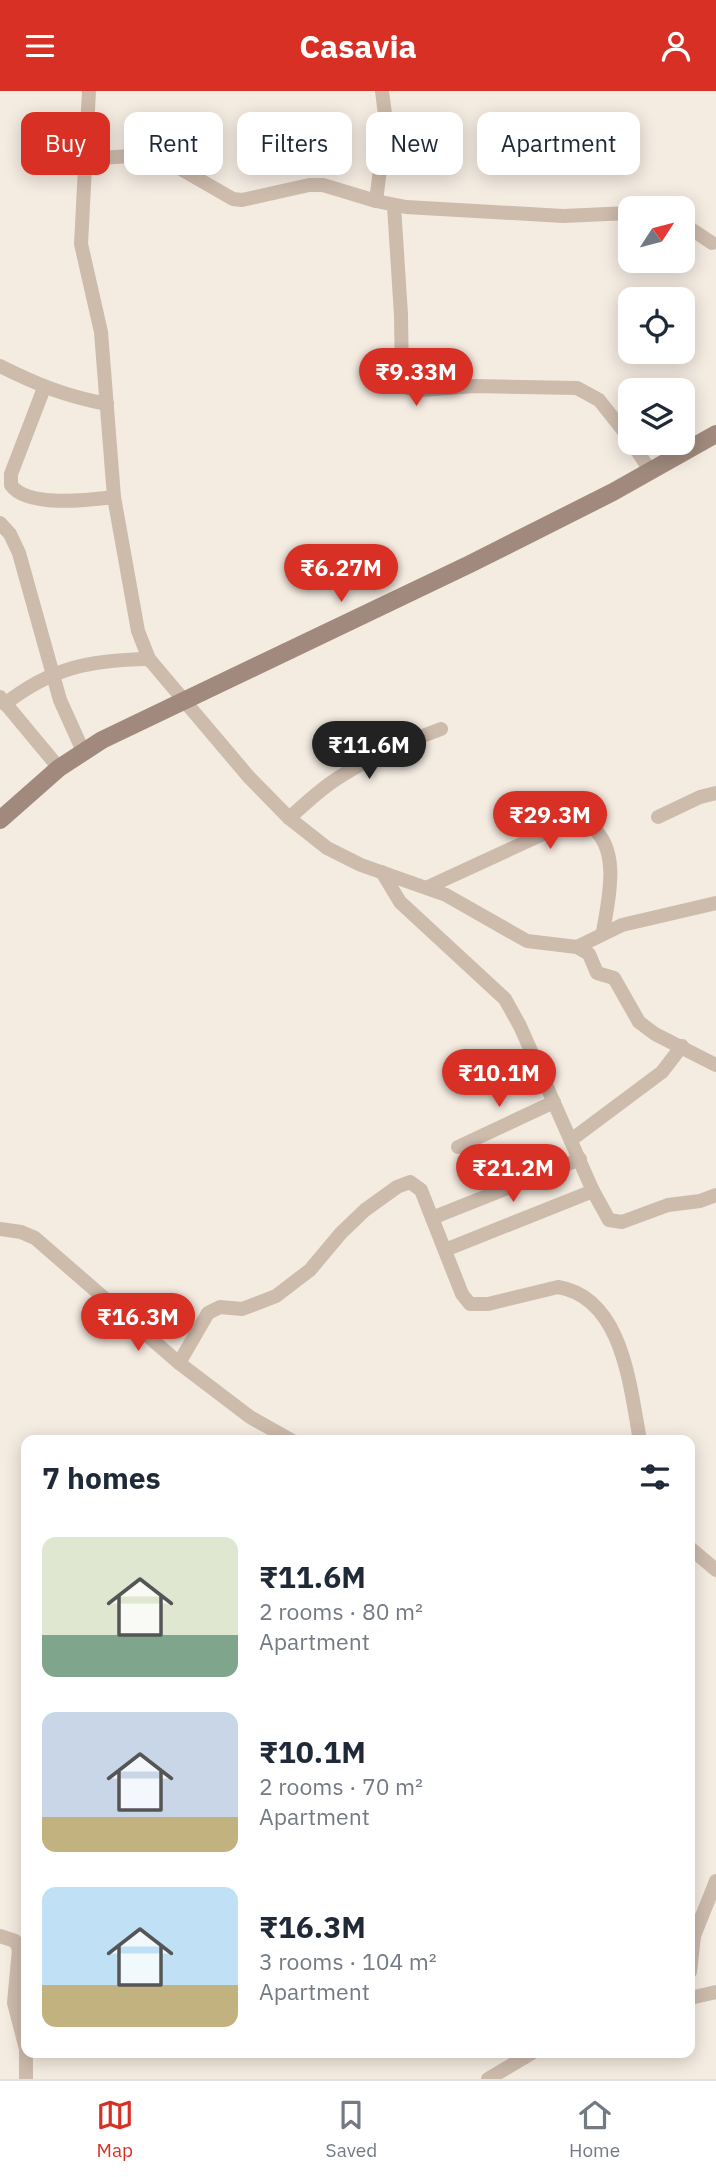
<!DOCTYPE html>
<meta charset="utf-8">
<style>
body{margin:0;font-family:"IBM Plex Sans",sans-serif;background:#f6f6f7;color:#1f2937;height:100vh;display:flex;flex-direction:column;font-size:26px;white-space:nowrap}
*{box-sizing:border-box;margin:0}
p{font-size:23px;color:#747a83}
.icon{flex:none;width:38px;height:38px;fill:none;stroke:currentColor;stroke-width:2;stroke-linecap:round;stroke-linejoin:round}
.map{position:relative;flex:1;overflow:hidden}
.panel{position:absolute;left:21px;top:1344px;width:674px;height:623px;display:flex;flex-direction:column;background:#fff;border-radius:14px;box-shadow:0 4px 18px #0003}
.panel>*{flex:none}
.hud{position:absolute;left:21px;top:21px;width:676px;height:63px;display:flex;gap:14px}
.needle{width:46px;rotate:54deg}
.tools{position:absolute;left:618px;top:105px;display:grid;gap:14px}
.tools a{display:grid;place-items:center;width:77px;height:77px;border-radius:14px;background:#fff;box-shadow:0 4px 18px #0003;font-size:35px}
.price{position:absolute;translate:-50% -60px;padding:0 16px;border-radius:24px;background:#d93025;color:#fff;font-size:23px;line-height:46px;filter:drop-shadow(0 2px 4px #0008)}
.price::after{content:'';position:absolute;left:50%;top:42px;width:21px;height:16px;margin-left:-10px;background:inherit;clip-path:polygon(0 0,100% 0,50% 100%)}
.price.on{background:#222;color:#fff}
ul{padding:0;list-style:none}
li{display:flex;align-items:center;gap:21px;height:175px;padding:0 21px}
li span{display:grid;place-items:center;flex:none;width:196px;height:140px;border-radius:14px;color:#555}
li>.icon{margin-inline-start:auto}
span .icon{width:84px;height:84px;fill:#fffc;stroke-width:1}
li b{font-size:30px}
h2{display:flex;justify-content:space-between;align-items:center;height:84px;padding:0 21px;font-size:30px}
.pill{padding:0 24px;border-radius:14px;background:#fff;box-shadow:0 4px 18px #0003;font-size:24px;line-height:63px}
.pill.on{background:#d93025;color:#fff}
header{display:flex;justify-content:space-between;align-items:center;height:91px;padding:0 21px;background:#d93025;color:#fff;font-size:32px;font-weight:700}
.dock{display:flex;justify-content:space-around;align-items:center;height:98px;border-top:2px solid #e0e1e3;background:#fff;font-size:19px;color:#747a83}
.dock a{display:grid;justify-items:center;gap:4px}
.dock .on{color:#d93025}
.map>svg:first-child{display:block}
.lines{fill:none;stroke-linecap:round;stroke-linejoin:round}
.street{stroke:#cdbbac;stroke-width:14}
.secondary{stroke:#a18a7d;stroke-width:18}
</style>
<header><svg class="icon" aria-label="menu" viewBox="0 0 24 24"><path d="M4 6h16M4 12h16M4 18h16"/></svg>Casavia<svg class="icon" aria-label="person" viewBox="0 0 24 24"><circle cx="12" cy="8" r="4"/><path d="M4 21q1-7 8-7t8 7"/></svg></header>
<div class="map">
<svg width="716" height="1988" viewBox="0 0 716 1988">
<rect width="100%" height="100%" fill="#f4ebe1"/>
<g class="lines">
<g class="street">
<polyline points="89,0 81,153 101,241 114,406 138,540 149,568 248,685 289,727 327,757 361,774 446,804 527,850 577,856 589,863 597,882 614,887 639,931 655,943 716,974"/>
<polyline points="86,68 145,64 160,66 233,108 242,109 309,94 323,94 376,110 406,116 563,125 630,122"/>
<polyline points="376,110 386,31 382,0"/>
<polyline points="394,115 401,224 402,286 408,297 421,299 475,295 577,297 599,309 630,348"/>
<polyline points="682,132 712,152"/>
<path d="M0,275C38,294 65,305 107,313"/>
<path d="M44,297L11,383V394C27,417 89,409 114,406"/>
<polyline points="632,352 651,381"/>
<polyline points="0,432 10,443 19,462 60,609 83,660"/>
<polyline points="0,606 59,677"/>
<path d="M5,613C52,576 91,569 149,568"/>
<polyline points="658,726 700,706 716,702"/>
<path d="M289,727C303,715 316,702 332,691C365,668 403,652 441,638"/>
<polyline points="382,781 400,811 505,908 520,935 593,1100 609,1129 622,1131 668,1114 700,1110 716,1104"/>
<path d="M428,796L569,731C577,729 583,731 590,735C622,757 608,810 603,841"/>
<polyline points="577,856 622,834 716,812"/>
<polyline points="571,1049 662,981 682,955"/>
<polyline points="458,1056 554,1011"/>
<polyline points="432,1127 580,1068"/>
<polyline points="0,1138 21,1141 35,1147 179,1272 250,1326 291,1349"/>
<polyline points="445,1159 593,1100"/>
<path d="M179,1272L208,1222L220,1216L242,1218L276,1205L310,1179L341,1142L365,1119L397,1096L410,1091L421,1099L462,1203L470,1213H488L558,1196C624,1207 630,1298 640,1349"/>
<polyline points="690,1457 716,1479"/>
<polyline points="0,1845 15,1850 19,1858 14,1912 26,1958 26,1988"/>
<polyline points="690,1881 694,1845 716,1790"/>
<polyline points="690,1907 716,1901"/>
<polyline points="488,1988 532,1962"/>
</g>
<polyline class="secondary" points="0,729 59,677 102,649 470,473 613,401 716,343"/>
</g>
</svg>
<div class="tools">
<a><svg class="needle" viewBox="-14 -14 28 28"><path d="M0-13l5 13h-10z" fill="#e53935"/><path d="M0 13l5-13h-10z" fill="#747a83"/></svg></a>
<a><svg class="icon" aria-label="locate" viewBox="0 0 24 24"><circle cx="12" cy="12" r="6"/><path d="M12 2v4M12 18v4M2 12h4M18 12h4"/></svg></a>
<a><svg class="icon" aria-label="layers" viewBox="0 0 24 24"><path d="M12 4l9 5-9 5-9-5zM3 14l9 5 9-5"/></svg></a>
</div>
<b class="price" style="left:416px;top:317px">₹9.33M</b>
<b class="price" style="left:341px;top:513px">₹6.27M</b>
<b class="price on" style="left:369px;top:690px">₹11.6M</b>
<b class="price" style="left:550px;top:760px">₹29.3M</b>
<b class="price" style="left:499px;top:1018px">₹10.1M</b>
<b class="price" style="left:513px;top:1113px">₹21.2M</b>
<b class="price" style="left:138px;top:1262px">₹16.3M</b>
<div class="hud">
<a class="pill on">Buy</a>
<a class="pill">Rent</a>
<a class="pill">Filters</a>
<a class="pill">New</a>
<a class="pill">Apartment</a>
</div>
<section class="panel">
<h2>7 homes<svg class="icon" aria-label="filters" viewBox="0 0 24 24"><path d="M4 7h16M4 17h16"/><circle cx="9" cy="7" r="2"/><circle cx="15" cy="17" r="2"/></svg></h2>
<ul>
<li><span style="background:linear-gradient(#dfe7d0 70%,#7fa58c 0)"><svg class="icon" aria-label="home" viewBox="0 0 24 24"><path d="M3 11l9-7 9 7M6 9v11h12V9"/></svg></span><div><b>₹11.6M</b><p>2 rooms · 80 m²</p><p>Apartment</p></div></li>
<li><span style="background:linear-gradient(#c9d6e8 75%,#c2b280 0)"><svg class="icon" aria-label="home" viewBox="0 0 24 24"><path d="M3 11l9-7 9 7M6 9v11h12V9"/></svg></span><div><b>₹10.1M</b><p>2 rooms · 70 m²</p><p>Apartment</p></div></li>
<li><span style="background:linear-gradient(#bfe0f5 70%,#c2b280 0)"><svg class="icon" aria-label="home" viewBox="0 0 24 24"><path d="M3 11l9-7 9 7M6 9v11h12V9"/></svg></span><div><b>₹16.3M</b><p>3 rooms · 104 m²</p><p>Apartment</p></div></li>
</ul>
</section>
</div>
<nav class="dock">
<a class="on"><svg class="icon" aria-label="map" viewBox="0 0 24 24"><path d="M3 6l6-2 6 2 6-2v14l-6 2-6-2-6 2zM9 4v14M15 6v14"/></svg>Map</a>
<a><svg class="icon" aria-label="saved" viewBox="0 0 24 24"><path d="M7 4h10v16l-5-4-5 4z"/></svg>Saved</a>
<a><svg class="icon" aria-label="home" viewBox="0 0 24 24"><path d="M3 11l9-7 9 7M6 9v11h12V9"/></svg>Home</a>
</nav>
